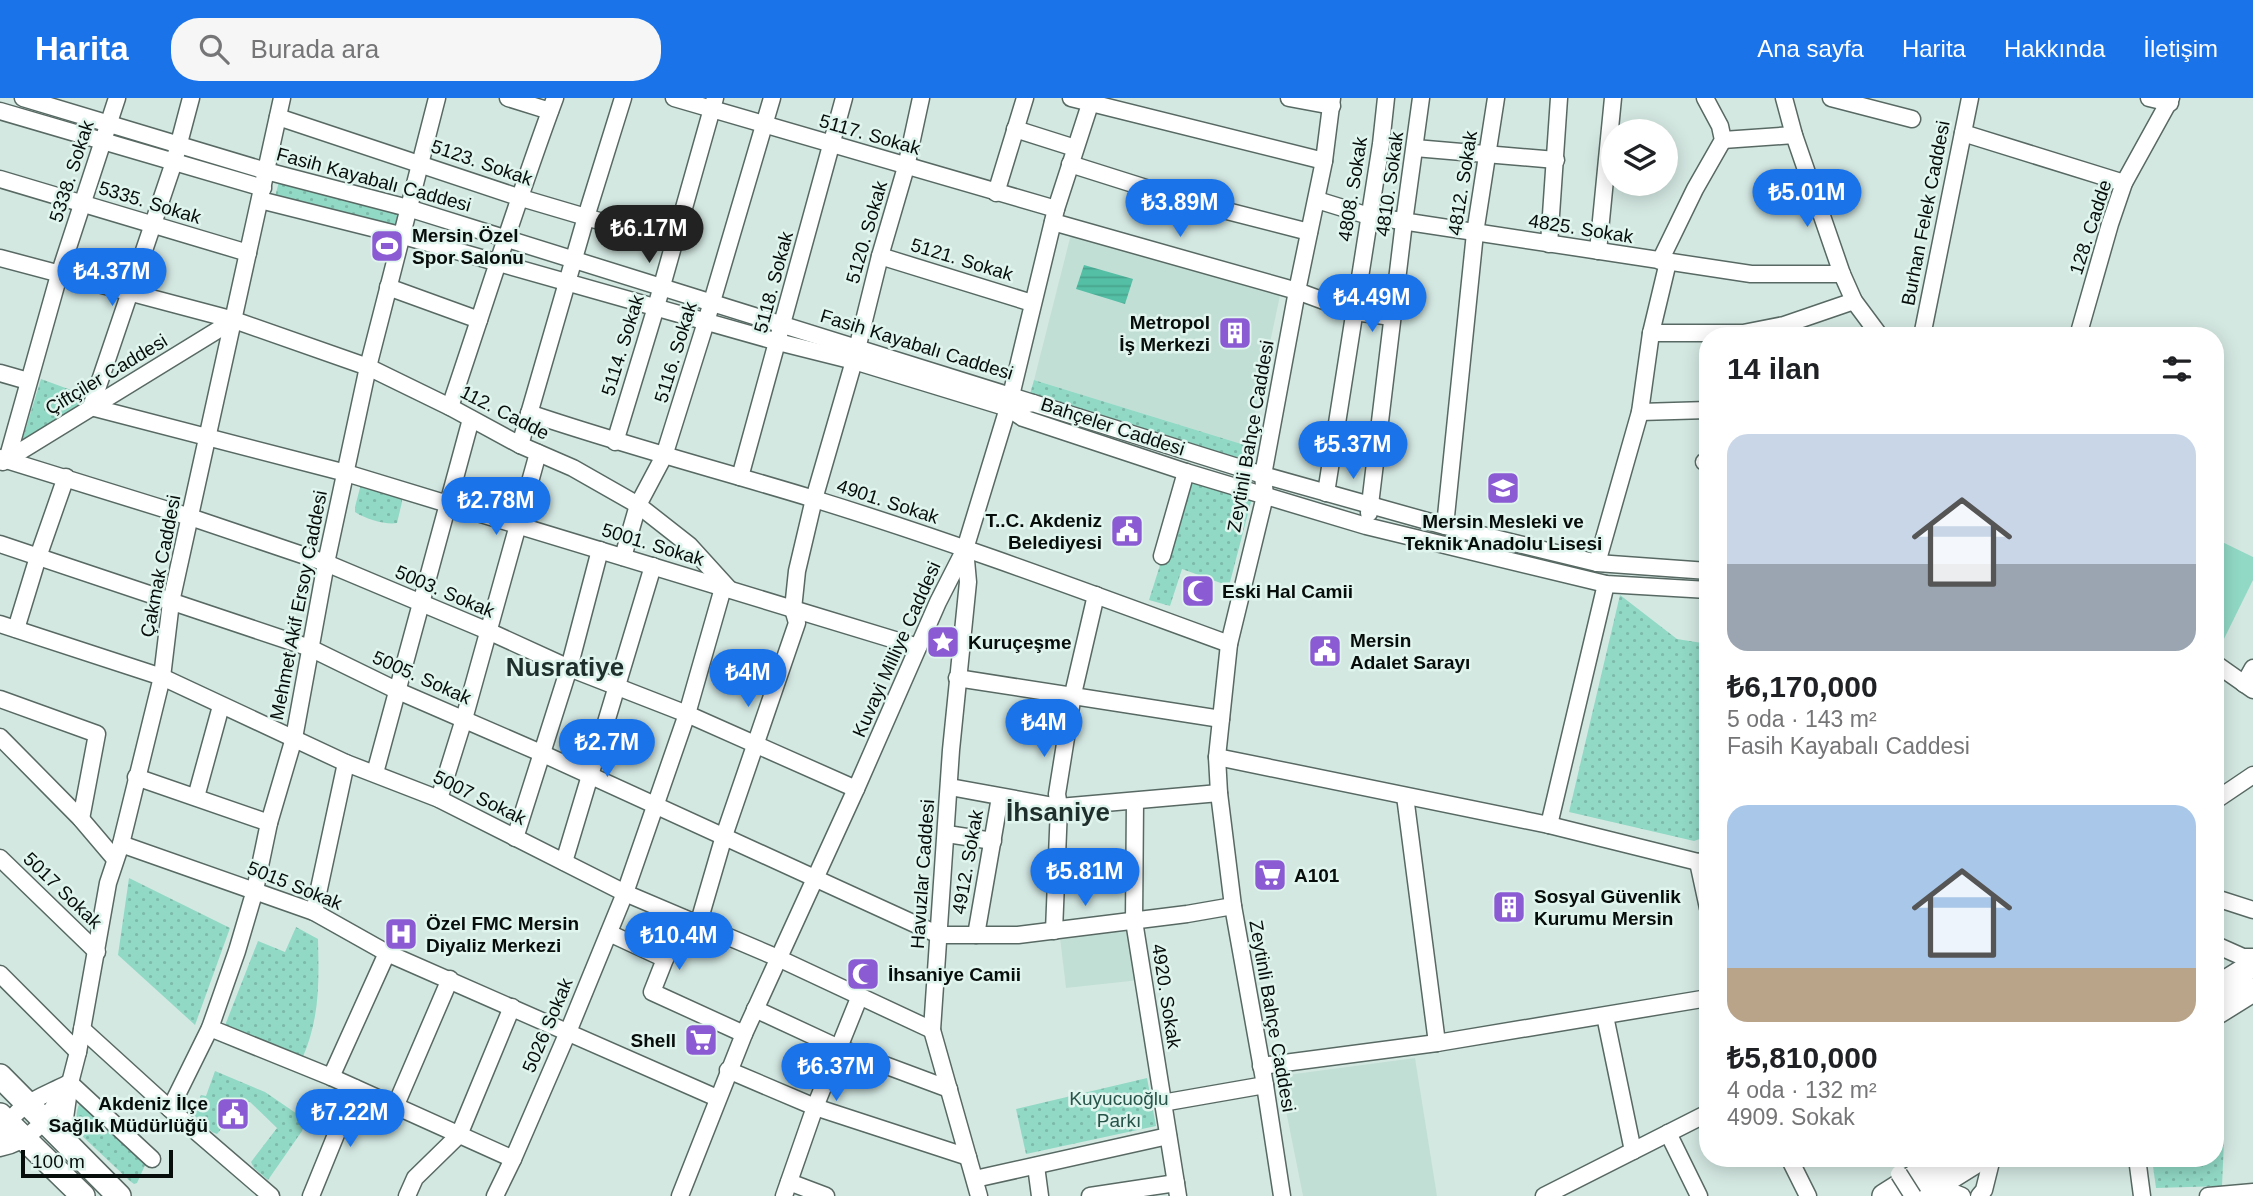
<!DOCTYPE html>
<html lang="tr">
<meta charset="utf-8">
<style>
body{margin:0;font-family:Helvetica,sans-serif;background:#f6f6f6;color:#202124;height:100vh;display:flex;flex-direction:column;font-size:26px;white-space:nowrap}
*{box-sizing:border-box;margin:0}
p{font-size:23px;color:#757577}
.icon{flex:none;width:38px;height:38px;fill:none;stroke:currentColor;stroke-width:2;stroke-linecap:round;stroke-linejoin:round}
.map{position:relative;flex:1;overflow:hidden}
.drawer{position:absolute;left:1699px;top:229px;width:525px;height:840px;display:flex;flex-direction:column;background:#fff;border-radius:28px;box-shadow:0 4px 18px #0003}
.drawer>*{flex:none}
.controls{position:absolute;left:1601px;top:21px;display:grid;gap:14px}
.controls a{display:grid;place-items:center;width:77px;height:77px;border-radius:50%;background:#fff;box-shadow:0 4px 18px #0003;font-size:35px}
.scale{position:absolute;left:21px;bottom:18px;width:152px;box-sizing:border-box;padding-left:7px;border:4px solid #070d0b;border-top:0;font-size:19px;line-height:24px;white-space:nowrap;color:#070d0b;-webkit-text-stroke:5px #e1f5ef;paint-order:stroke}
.price{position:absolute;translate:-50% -60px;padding:0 16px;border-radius:24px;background:#1a73e8;color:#fff;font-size:23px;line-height:46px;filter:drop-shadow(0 2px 4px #0008)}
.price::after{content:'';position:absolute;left:50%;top:42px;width:21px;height:16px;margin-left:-10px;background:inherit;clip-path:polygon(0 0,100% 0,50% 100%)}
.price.current{background:#222;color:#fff}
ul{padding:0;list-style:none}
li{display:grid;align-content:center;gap:14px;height:371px;padding:0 28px}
li span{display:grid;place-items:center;height:217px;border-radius:21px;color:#555}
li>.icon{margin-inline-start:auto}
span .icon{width:126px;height:126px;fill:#fffc;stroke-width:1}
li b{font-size:30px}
h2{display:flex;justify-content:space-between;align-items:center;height:84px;padding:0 28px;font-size:30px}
header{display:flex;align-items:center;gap:42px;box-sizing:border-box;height:98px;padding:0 35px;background:#1a73e8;color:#fff}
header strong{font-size:33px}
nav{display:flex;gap:38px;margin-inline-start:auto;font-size:24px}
.search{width:490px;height:63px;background:#f6f6f6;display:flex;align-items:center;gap:18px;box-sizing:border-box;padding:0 24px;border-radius:28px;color:#757577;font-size:26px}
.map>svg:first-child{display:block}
.built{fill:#c2dfd6}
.grass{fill:url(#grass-dots)}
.pitch{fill:#91d9c5}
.water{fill:url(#water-rules)}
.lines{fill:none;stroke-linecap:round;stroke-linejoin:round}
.minor-casing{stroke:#586964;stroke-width:19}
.highway-casing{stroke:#586964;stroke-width:26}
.minor{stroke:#fff;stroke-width:16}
.highway{stroke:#fff;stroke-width:23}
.minor-bridge-casing{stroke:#586964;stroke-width:19;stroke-linecap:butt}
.minor-bridge{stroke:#fff;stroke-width:16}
.labels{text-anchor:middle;stroke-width:5;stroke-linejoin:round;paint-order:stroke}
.street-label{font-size:19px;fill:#070d0b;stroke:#e1f5ef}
.poi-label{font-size:19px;font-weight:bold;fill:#070d0b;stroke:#e1f5ef;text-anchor:start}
.park-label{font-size:19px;fill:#265448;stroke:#e1f5ef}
.district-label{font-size:26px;font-weight:bold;fill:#1f2f2b;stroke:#e1f5ef}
</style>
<header>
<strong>Harita</strong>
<div class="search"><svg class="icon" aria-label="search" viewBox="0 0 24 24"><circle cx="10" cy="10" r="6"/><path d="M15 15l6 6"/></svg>Burada ara</div>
<nav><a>Ana sayfa</a><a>Harita</a><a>Hakkında</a><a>İletişim</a></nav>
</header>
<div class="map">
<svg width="2253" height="1098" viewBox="0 0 2253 1098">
<defs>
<pattern id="grass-dots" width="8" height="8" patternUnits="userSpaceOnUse" patternTransform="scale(1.75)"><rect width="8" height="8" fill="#91d9c5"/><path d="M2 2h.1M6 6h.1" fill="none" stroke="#7cb9a8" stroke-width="1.8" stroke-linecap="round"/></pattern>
<pattern id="water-rules" width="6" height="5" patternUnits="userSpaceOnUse" patternTransform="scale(1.75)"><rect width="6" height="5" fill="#54bfa5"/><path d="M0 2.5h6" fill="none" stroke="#48a38d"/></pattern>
</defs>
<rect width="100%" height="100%" fill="#d4e8e2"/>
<g class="built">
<polygon points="1071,136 1281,193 1248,348 1034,282"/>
<polygon points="1131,828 1140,882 1066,890 1060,840"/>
<polygon points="1415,960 1437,1098 1303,1098 1279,978"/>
</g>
<g class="grass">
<polygon points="280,80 399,111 394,132 274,102"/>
<polygon points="41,281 90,299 21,346"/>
<polygon points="1034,282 1248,348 1245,362 1030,296"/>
<polygon points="1188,378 1252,400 1229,488 1182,471 1170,508 1149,502"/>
<path d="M361,386L402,399V404L397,425C386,427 365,421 355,414V409Z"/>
<polygon points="1620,497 1677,541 1708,546 1708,738 1694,743 1569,714"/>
<polygon points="129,780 230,830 195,927 118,857"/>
<path d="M296,829L318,841C319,885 320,920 302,961L224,930L258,843L285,854Z"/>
<polygon points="215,973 265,994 303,1020 305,1023 302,1033 268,1082 254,1070 251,1064 277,1030 250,1004 244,1003 217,1036 212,1034 193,1016 201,997 206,998"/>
<polygon points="1147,980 1156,1028 1026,1056 1016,1011"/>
<path d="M80,1005L146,1065L137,1085L134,1086L130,1083L79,1035C76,1026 75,1013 80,1005Z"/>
<polygon points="2224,1042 2222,1088 2156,1090 2152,1061 2216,1060 2216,1043"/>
</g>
<polygon class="pitch" points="2216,441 2253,459 2253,482 2219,551 2216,549"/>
<polygon class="water" points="1084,167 1133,181 1125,206 1076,191"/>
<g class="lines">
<defs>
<g id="minor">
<polyline points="23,0 266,73 408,110 1033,305"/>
<polyline points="508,0 550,13"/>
<polyline points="674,0 1056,111"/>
<polyline points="1071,0 1324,63"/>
<polyline points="1289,0 1332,8"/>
<polyline points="1784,0 1794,37 1842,176 1854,203 1880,238"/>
<polyline points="1831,0 1912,21"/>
<polyline points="2149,0 2170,5"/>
<polyline points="0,13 263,90"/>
<polyline points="278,19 518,99 674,145"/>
<polyline points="1015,31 1075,50"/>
<polyline points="1963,35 2124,85"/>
<polyline points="1723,42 1794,37"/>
<polyline points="1415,50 1556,62"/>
<polyline points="1070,66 1184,102 1309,134"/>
<polyline points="0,81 248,155"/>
<polyline points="996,95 1025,0"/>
<polyline points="260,102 400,137 778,244 854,263 1008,310 1023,320 1186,374 1366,428 1606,486 1708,492"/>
<polyline points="1317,102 1369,118 1751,176 1842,176"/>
<polyline points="1053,124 1297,193 1354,214 1392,219"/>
<polyline points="1549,146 1559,0"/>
<polyline points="1598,153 1613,0"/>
<polyline points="880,158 1032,205"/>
<polyline points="0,160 234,222 368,269 450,309 520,347 573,370 638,407 689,447 729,491"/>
<polyline points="1660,163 1695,91 1723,42 1720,28 1705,0"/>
<polyline points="388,189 479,222"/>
<polyline points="1651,235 1743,235 1784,227 1854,203"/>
<polyline points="1922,238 1970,0"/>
<polyline points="2078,238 2110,126 2124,85 2171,0"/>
<polyline points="0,275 28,283"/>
<polyline points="1024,307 1033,305 1263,377 1445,428 1597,465 1708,473"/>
<polyline points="91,309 346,375 918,549"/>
<polyline points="91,309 174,64 191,0"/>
<path d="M450,309C485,206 517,102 555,0"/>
<polyline points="1640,314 1708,312"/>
<path d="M529,315C623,347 719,372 814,401C954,444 1092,496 1229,546"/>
<polyline points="615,344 656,209 715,0"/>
<polyline points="520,347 586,119 623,0"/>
<polyline points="0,360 190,419 326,465 488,533 569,570 687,616 856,691"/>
<polyline points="7,362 59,177 117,0"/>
<polyline points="3,364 234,222"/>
<polyline points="1704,364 1708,366"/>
<polyline points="740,379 844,0"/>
<polyline points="1326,395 1381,46 1386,0"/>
<polyline points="1369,415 1404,124 1421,0"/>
<polyline points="1445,428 1475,135 1496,0"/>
<polyline points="0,446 310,550 398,593 541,655 939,837 1018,837 1187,816 1233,808"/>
<polyline points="965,451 968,484 951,652 932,932 979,1098"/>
<polyline points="1162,458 1186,374"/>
<polyline points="623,459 638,407 664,358 706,224 772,0"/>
<polyline points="1597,465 1640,314 1651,235 1668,164"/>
<polyline points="0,526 162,579 346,665 439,701 625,795 778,860 932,932"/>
<polyline points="16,531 38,459 66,379"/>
<polyline points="2216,566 2253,592"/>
<polyline points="957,580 1221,621"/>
<polyline points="2244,586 2253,570"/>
<polyline points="0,601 97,636 81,721"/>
<polyline points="0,639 81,721 115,761"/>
<polyline points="1217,659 1549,727 1698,764 1708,762"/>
<polyline points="375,675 471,321"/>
<polyline points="136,679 269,725"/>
<polyline points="950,689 1059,709 1219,695"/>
<polyline points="1405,698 1437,945"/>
<polyline points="196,699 221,608"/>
<polyline points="439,701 464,621 538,355"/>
<polyline points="2216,702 2253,677"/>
<polyline points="1135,703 1134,823 1178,1098"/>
<polyline points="1549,727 1606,486"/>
<polyline points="947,736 993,743"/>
<polyline points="515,740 569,570 600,452"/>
<polyline points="121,746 314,814 387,855 717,1000"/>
<polyline points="0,760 97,854"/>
<polyline points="564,764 653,468"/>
<polyline points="1698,764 1708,810"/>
<polyline points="2216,800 2253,812"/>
<polyline points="314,814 346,665"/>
<polyline points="698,827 724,738 797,525 793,511 797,473 814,401 854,263 880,158 906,69 921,0"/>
<polyline points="1054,833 1059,709 1057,696 1073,596 1096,497"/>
<polyline points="609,835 665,861 652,894 744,936"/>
<polyline points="976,837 1000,699"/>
<polyline points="2216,847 2243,859 2253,859"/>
<polyline points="665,861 683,820"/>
<polyline points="0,876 78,954"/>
<polyline points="755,911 839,950 949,991"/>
<polyline points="1605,918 1633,1053"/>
<polyline points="210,930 331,979 513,1061"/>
<polyline points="82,931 170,1011 271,1098"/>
<polyline points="1261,968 1437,945 1708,900"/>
<polyline points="728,972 815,1009 968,1059"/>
<polyline points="331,979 387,855"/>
<polyline points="70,985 152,1061"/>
<polyline points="1162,1005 1265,987"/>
<polyline points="395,1009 450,881"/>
<polyline points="170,1011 210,930 237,853 255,792 269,725 294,640 326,465 368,269 437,0"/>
<polyline points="1668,1035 1699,1098"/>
<polyline points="62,1041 70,985 78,954 108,785 121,746 162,579 171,504 282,0"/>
<path d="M0,1042C14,1006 35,1002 67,986"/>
<path d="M0,1050C35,1043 48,1017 66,990"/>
<polyline points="1789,1060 1808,1098"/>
<polyline points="2137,1060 2142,1098"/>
<polyline points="1036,1068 1040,1098"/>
<polyline points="975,1081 1168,1038"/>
<polyline points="789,1084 826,1098"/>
<polyline points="1930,1093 1945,1091 1962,1098"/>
<polyline points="311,1098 355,990"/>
<polyline points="407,1098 415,1080 459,1037 512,909"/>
<polyline points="495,1098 513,1061 568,934 625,795 687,616 723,490"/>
<polyline points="680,1098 744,936 856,691 938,504 965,451 1008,310 1056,111 1092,0"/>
<polyline points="784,1098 815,1009 859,900"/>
<polyline points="1090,1098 1176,1085"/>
<polyline points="1282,1098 1265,987 1233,808 1219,695 1217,659 1229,546 1265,398 1263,377 1297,193 1324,63 1332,0"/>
<polyline points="1544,1098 1708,1015"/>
<polyline points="1979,1098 1984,1092 1992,1060"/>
<polyline points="2208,1098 2253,1094"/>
</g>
<g id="highway">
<polyline points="2216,890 2253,867"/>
<polyline points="2216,915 2253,892"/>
<polyline points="0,978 119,1098"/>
<polyline points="0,1017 83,1098"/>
<polyline points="1884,1098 1944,1060"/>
<polyline points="1920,1098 1981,1060"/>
</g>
</defs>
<use href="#minor" class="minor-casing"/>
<use href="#highway" class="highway-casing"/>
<use href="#minor" class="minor"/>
<use href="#highway" class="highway"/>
<defs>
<polyline id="minor-bridge" points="1899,1076 1913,1098"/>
</defs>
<use href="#minor-bridge" class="minor-bridge-casing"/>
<use href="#minor-bridge" class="minor-bridge"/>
</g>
<defs>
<symbol id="stadium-square" viewBox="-11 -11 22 22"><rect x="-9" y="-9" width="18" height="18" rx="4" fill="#8b5bd4" stroke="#e1f5ef"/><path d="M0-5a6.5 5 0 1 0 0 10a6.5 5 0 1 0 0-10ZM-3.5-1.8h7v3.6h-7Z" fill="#fff"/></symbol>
<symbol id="building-square" viewBox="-11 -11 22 22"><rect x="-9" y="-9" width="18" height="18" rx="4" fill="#8b5bd4" stroke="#e1f5ef"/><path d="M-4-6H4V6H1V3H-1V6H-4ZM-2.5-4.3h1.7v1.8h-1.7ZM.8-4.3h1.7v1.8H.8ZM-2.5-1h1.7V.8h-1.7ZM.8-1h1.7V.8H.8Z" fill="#fff"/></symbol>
<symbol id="school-square" viewBox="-11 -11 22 22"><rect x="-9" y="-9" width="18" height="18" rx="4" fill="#8b5bd4" stroke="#e1f5ef"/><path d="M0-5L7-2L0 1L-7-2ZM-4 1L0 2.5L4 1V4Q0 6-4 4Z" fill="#fff"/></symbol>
<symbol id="civic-square" viewBox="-11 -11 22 22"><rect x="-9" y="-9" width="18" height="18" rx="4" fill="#8b5bd4" stroke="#e1f5ef"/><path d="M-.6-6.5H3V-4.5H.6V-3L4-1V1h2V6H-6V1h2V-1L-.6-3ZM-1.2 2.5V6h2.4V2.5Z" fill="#fff"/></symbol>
<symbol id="mosque-square" viewBox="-11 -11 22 22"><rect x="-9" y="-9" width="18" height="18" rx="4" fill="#8b5bd4" stroke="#e1f5ef"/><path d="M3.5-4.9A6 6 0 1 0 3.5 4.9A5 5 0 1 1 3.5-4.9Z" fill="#fff"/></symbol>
<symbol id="sight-square" viewBox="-11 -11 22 22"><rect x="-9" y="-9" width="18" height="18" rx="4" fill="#8b5bd4" stroke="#e1f5ef"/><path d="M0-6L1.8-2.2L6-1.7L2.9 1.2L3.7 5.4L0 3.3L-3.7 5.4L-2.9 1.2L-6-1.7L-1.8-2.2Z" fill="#fff"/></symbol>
<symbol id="supermarket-square" viewBox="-11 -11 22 22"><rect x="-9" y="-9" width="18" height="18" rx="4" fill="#8b5bd4" stroke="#e1f5ef"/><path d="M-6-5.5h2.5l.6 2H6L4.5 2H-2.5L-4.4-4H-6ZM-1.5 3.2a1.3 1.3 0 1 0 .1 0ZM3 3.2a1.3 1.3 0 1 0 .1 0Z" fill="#fff"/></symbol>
<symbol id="hospital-square" viewBox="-11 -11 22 22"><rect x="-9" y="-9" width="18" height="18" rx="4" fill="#8b5bd4" stroke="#e1f5ef"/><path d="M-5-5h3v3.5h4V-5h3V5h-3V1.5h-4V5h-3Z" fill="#fff"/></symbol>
</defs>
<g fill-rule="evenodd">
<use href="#stadium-square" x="368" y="129" width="38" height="38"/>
<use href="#building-square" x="1216" y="216" width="38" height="38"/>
<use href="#school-square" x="1484" y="371" width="38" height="38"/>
<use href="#civic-square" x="1108" y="414" width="38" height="38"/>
<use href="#mosque-square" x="1179" y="474" width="38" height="38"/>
<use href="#sight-square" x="924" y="525" width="38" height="38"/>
<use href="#civic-square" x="1306" y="534" width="38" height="38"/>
<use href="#supermarket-square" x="1251" y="758" width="38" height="38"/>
<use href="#building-square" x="1490" y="790" width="38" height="38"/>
<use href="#hospital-square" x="382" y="817" width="38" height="38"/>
<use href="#mosque-square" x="844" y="857" width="38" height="38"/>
<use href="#supermarket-square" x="682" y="923" width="38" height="38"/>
<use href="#civic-square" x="214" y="997" width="38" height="38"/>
</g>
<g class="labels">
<g class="street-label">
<text transform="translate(870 36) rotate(16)" y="7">5117. Sokak</text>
<text transform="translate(482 64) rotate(19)" y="7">5123. Sokak</text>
<text transform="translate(71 73) rotate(-72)" y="7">5338. Sokak</text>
<text transform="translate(374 81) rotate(15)" y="7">Fasih Kayabalı Caddesi</text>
<text transform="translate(1462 85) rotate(-81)" y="7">4812. Sokak</text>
<text transform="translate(1389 86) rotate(-82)" y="7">4810. Sokak</text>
<text transform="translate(1352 91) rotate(-81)" y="7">4808. Sokak</text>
<text transform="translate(150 104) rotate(17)" y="7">5335. Sokak</text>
<text transform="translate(1925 115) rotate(-79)" y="7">Burhan Felek Caddesi</text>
<text transform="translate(2090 129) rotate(-72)" y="7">128. Cadde</text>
<text transform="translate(1581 130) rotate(9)" y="7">4825. Sokak</text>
<text transform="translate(866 134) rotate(-74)" y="7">5120. Sokak</text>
<text transform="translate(962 161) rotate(17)" y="7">5121. Sokak</text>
<text transform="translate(773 184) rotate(-75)" y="7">5118. Sokak</text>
<text transform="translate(917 246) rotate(17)" y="7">Fasih Kayabalı Caddesi</text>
<text transform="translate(622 247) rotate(-73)" y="7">5114. Sokak</text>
<text transform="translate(675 254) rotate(-73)" y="7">5116. Sokak</text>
<text transform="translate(106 276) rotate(-31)" y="7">Çiftçiler Caddesi</text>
<text transform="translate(505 314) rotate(27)" y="7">112. Cadde</text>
<text transform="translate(1113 328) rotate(18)" y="7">Bahçeler Caddesi</text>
<text transform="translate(1250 338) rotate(-80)" y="7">Zeytinli Bahçe Caddesi</text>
<text transform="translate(888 403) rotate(18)" y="7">4901. Sokak</text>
<text transform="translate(653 446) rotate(17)" y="7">5001. Sokak</text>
<text transform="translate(160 468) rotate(-79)" y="7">Çakmak Caddesi</text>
<text transform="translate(445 493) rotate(23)" y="7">5003. Sokak</text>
<text transform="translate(298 507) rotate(-79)" y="7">Mehmet Akif Ersoy Caddesi</text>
<text transform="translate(896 551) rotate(-66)" y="7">Kuvayi Milliye Caddesi</text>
<text transform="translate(422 579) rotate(24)" y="7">5005. Sokak</text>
<text transform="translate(480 699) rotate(26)" y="7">5007 Sokak</text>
<text transform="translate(967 764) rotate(-80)" y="7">4912. Sokak</text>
<text transform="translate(922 776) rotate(-86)" y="7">Havuzlar Caddesi</text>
<text transform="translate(295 787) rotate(22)" y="7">5015 Sokak</text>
<text transform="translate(63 792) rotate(44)" y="7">5017 Sokak</text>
<text transform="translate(1167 898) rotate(81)" y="7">4920. Sokak</text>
<text transform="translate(1273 918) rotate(80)" y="7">Zeytinli Bahçe Caddesi</text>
<text transform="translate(547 927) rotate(-67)" y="7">5026 Sokak</text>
</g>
<g class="poi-label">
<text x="412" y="144">Mersin Özel<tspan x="412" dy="22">Spor Salonu</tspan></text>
<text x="1210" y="231" text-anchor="end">Metropol<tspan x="1210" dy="22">İş Merkezi</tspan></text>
<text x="1102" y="429" text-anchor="end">T..C. Akdeniz<tspan x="1102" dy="22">Belediyesi</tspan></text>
<text x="1503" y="430" text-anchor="middle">Mersin Mesleki ve<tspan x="1503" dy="22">Teknik Anadolu Lisesi</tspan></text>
<text x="1222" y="500">Eski Hal Camii</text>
<text x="1350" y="549">Mersin<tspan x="1350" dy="22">Adalet Sarayı</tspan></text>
<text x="968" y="551">Kuruçeşme</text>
<text x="1294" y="784">A101</text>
<text x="1534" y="805">Sosyal Güvenlik<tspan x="1534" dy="22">Kurumu Mersin</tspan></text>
<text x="426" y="832">Özel FMC Mersin<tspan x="426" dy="22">Diyaliz Merkezi</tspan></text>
<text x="888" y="883">İhsaniye Camii</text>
<text x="676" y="949" text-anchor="end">Shell</text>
<text x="208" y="1012" text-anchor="end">Akdeniz İlçe<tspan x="208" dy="22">Sağlık Müdürlüğü</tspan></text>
</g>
<g class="park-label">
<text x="1119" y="1007">Kuyucuoğlu<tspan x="1119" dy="22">Parkı</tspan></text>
</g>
<g class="district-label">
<text x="565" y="578">Nusratiye</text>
<text x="1058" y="723">İhsaniye</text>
</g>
</g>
</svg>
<div class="controls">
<a><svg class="icon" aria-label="layers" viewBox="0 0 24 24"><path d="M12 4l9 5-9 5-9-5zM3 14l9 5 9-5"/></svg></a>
</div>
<div class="scale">100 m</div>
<b class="price" style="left:1807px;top:131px">₺5.01M</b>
<b class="price" style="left:1180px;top:141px">₺3.89M</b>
<b class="price current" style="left:649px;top:167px">₺6.17M</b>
<b class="price" style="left:112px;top:210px">₺4.37M</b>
<b class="price" style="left:1372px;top:236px">₺4.49M</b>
<b class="price" style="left:1353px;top:383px">₺5.37M</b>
<b class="price" style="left:496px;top:439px">₺2.78M</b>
<b class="price" style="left:748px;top:611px">₺4M</b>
<b class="price" style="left:1044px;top:661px">₺4M</b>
<b class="price" style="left:607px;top:681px">₺2.7M</b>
<b class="price" style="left:1085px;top:810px">₺5.81M</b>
<b class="price" style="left:679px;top:874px">₺10.4M</b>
<b class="price" style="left:836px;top:1005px">₺6.37M</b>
<b class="price" style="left:350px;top:1051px">₺7.22M</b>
<section class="drawer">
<h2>14 ilan<svg class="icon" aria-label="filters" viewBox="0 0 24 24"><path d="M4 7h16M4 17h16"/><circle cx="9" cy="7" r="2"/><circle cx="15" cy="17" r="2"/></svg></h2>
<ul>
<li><span style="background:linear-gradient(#c9d6e8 60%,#9aa5b1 0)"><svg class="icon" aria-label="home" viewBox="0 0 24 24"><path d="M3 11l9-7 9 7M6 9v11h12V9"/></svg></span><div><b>₺6,170,000</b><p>5 oda · 143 m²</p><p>Fasih Kayabalı Caddesi</p></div></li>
<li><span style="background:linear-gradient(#a9c7e8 75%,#b9a48a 0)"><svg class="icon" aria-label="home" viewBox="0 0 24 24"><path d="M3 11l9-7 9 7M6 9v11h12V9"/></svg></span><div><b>₺5,810,000</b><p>4 oda · 132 m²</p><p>4909. Sokak</p></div></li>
</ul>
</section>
</div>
